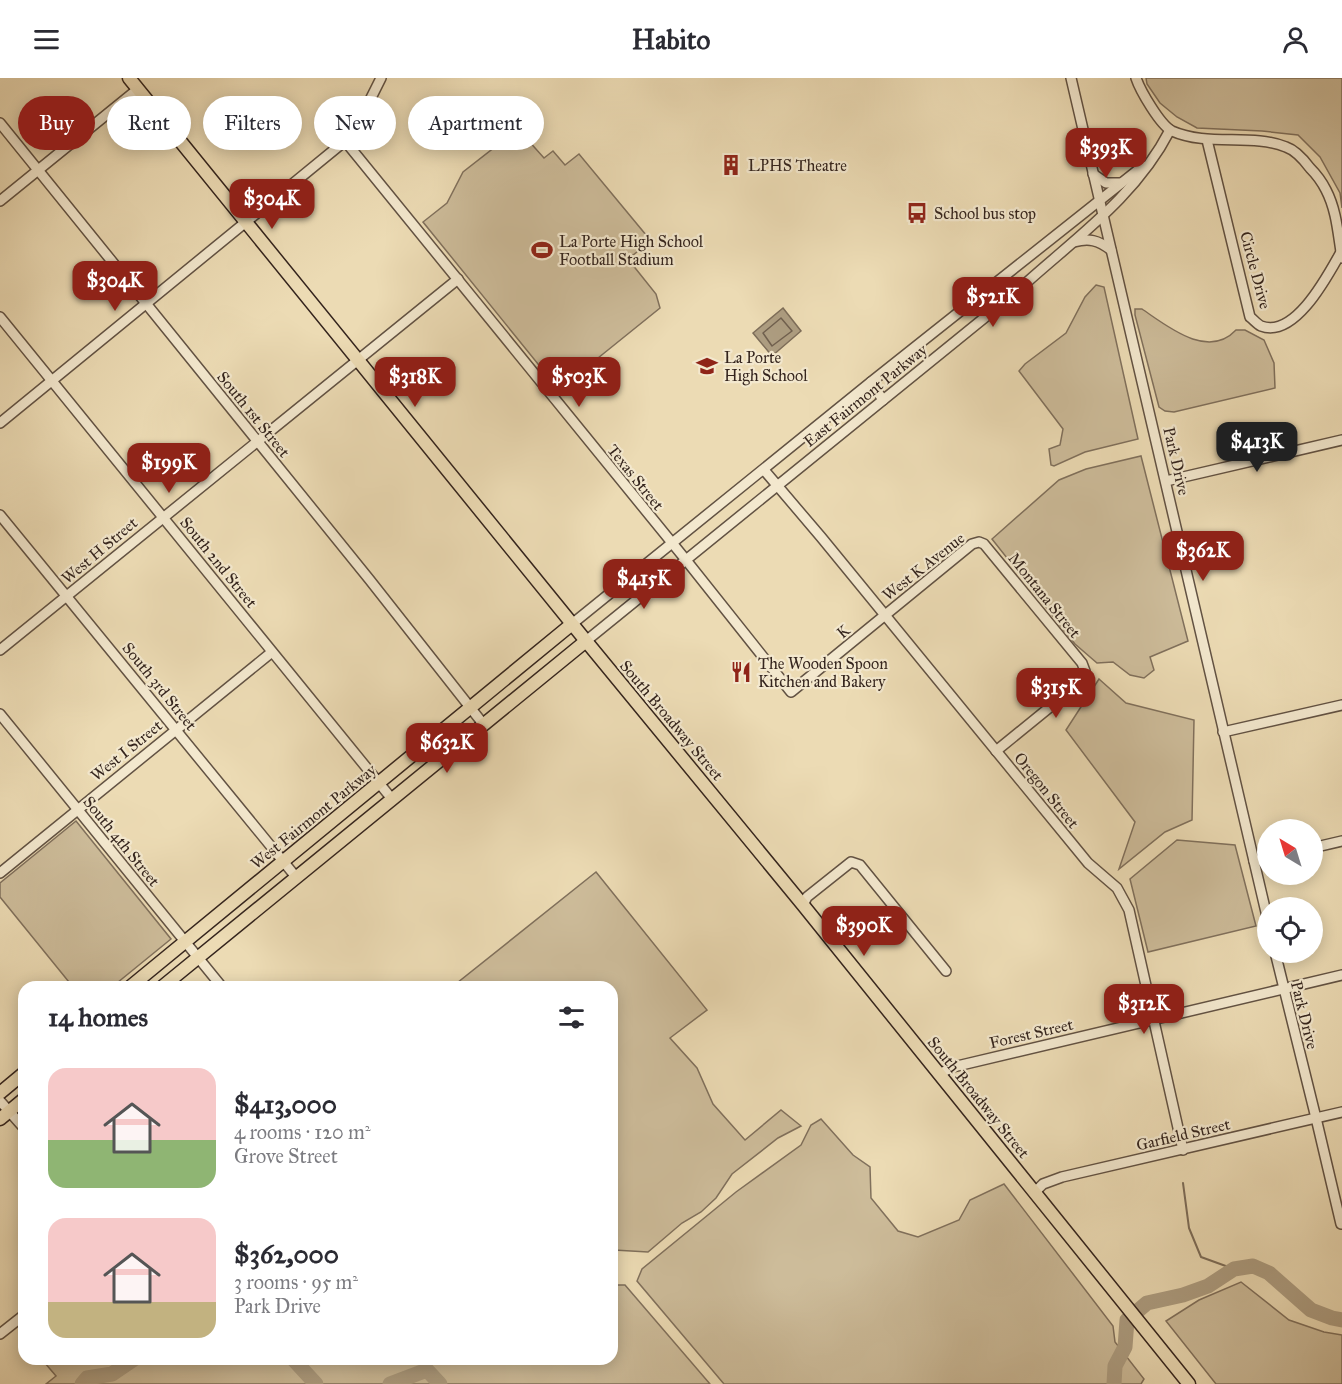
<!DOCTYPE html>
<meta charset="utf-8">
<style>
body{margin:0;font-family:"IM FELL Great Primer",serif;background:#f7f7f7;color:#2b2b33;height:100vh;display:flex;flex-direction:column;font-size:22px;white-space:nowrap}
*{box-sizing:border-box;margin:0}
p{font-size:20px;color:#7c7c81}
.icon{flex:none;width:33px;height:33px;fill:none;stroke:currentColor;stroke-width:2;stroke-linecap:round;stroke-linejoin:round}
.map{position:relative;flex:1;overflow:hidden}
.panel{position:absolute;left:18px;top:903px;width:600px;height:384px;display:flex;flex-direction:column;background:#fff;border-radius:18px;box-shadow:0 3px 15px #0003}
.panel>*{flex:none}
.guide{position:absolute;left:18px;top:18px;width:600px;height:54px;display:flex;gap:12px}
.needle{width:39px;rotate:322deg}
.controls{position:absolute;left:1257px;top:741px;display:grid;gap:12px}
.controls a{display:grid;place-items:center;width:66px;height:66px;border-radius:50%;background:#fff;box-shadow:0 3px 15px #0003;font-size:30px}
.price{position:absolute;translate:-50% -51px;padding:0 14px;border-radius:12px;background:#8f2418;color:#fff;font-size:20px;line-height:39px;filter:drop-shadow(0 2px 3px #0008)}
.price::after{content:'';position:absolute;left:50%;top:36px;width:18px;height:14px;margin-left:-9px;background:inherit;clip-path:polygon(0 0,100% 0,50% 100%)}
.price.current{background:#222;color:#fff}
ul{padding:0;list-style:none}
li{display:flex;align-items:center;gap:18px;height:150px;padding:0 30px}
li span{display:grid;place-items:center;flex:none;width:168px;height:120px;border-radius:18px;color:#555}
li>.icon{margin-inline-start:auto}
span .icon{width:72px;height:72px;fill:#fffc;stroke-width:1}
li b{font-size:26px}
h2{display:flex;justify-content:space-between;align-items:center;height:72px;padding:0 30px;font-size:26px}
.chip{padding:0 21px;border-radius:27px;background:#fff;box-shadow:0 3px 15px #0003;font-size:21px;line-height:54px}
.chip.current{background:#8f2418;color:#fff}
header{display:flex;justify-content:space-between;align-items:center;height:78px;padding:0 30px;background:#fff;font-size:27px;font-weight:700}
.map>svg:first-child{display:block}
.green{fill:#cdbc9a;stroke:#80705c;stroke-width:1.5}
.water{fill:#ad9d81;stroke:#7d6d59;stroke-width:1.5}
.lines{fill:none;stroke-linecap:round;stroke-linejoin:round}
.shore{stroke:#70604f;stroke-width:1.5}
.stream{stroke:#7d6d59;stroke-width:2}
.river{stroke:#ad9d81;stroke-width:15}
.minor-casing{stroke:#625243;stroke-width:12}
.major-casing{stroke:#34241d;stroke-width:15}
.minor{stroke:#f3e8ce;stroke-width:9}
.major{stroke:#ecdbb4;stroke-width:12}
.labels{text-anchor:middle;stroke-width:4.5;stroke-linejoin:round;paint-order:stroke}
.poi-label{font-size:16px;fill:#34241d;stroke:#f3e8ce;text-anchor:start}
.street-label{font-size:16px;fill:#34241d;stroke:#f3e8ce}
</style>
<header><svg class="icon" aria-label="menu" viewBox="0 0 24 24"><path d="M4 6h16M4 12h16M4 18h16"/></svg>Habito<svg class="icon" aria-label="person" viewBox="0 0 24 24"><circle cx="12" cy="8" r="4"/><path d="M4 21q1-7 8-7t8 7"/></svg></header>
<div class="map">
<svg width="1342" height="1306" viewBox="0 0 1342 1306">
<rect width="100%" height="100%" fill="#ecdbb4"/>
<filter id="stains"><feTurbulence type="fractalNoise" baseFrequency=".00333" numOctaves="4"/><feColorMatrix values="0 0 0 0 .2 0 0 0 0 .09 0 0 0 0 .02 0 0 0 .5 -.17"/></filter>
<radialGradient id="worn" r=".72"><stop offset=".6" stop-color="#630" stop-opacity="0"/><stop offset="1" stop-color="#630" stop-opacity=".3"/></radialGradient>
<g class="green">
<polygon points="1146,0 1342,0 1342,130 1340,115 1320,79 1298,57 1262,53 1197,50 1177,39 1160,25 1147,6"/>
<polygon points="518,51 544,80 553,73 565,87 579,76 651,163 628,181 656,216 660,230 567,305 563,300 555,307 423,144 447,125 463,94"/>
<polygon points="1096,207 1104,209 1138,361 1085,374 1054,388 1051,387 1049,371 1060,367 1063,351 1019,293 1025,286 1066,255 1085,219"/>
<path d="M1135,231H1142C1167,248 1208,282 1236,252H1245L1264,262L1274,285L1275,310L1174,334L1165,333L1159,329L1135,237Z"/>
<polygon points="1141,378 1188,563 1150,579 1154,592 1144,600 1130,597 1113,584 1097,585 1075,566 992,461 1059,402 1086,391"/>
<polygon points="1099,601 1126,625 1194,642 1192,742 1165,754 1119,791 1135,744 1066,652"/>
<polygon points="76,743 171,861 112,909 73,909 0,819 0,805"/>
<polygon points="1177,762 1235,767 1256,848 1148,874 1130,801"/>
<polygon points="596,794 707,932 670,960 697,990 713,1026 745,1062 781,1032 801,1048 778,1060 732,1096 716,1120 701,1134 682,1145 648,1174 614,1172 612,1170 612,909 452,909"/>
<polygon points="821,1041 853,1077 870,1089 871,1120 898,1153 918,1159 959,1142 970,1122 1004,1106 1113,1248 1115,1264 1144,1301 1141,1306 724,1306 637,1203 642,1191 736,1114 801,1067 811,1047"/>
<polygon points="1241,1204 1289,1242 1324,1254 1342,1257 1342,1306 1216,1306 1166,1243 1199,1222"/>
<polygon points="612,1207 625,1207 710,1306 46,1306 56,1298 44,1284 49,1281 612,1281"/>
</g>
<polygon class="water" points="783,230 801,253 772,278 753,255"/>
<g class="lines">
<polygon class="shore" points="781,240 792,253 772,268 763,255"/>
<polyline class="stream" points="1183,1105 1189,1150 1201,1179 1234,1191"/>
<g class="river">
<polyline points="293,1281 316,1306"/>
<polyline points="82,1306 87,1300 112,1296 134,1281"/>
<polyline points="390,1306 427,1292 440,1306"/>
<polyline points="1114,1306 1115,1288 1125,1269 1127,1242 1147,1225 1183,1217 1208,1208 1234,1191 1253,1188 1269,1195 1311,1232 1332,1240 1342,1242"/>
</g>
<defs>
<g id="minor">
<polyline points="1071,0 1268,843"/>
<path d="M1136,0C1140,12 1160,47 1172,53C1208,69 1252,55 1286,69C1295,72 1304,82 1310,90C1316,96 1322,104 1326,112C1337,133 1338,157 1342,180"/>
<polyline points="0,45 369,501 484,647"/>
<path d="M1207,62L1250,239C1253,241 1257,246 1261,248C1295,261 1328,197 1341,174"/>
<polyline points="345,63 686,482 791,614 972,466 979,464 984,466 1082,585 1085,593 1082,603 996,673"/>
<polyline points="1093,96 1106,105 1121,105"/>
<polyline points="0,123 138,11"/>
<path d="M1074,164C1089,160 1098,162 1111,172"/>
<polyline points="0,239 392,721"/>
<polyline points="871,304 883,322"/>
<polyline points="0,345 345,63 360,42 381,0"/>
<polyline points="764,392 821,459 1088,785 1117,810 1129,832 1183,1072"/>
<polyline points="1166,403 1342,362"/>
<polyline points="0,437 296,799"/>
<polyline points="572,546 871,304 1143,88"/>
<path d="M586,563L1015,215C1071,163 1134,122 1170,52"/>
<polyline points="0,572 458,201"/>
<polyline points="0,636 222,909"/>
<polyline points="1223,654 1342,627"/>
<polyline points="1312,770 1342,763"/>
<polyline points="1254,783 1268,780"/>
<polyline points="0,795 272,574"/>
<polyline points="803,827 807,819 851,784 860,787 946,893"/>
<polyline points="1275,874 1316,1040 1341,1146"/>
<polyline points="939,996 953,989 1342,897"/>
<polyline points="0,1023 24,1050"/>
<polyline points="1034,1115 1043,1106 1062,1099 1342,1034"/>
<polyline points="0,1256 24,1237"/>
</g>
<g id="major">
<polyline points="129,0 586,563 803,827 1189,1306"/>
<polyline points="130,909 572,546"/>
<polyline points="162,909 586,563"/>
<polyline points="0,1015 24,995"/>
<polyline points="0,1041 24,1021"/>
</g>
</defs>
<use href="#minor" class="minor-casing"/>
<use href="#major" class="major-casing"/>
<use href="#minor" class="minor"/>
<use href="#major" class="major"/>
</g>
<defs>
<symbol id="building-bare" viewBox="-9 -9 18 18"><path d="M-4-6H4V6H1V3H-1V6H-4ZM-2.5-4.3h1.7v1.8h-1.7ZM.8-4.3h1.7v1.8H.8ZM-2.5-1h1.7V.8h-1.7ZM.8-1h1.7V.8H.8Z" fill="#8f2418" stroke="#f3e8ce" stroke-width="2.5" paint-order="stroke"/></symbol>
<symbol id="bus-bare" viewBox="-9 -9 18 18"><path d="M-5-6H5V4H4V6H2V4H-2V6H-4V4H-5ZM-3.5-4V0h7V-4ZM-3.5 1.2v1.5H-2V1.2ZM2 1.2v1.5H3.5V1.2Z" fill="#8f2418" stroke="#f3e8ce" stroke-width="2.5" paint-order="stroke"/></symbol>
<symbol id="stadium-bare" viewBox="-9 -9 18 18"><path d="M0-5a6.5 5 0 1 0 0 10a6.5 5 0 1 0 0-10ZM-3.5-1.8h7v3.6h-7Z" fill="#8f2418" stroke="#f3e8ce" stroke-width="2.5" paint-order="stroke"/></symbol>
<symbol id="school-bare" viewBox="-9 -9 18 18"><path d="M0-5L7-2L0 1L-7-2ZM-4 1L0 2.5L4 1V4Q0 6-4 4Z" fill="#8f2418" stroke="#f3e8ce" stroke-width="2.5" paint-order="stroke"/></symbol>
<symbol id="restaurant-bare" viewBox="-9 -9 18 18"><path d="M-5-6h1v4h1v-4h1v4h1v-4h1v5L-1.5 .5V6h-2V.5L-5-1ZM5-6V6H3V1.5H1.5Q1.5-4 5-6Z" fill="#8f2418" stroke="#f3e8ce" stroke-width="2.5" paint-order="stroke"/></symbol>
</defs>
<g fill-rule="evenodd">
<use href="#building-bare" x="716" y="72" width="30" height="30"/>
<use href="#bus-bare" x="902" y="120" width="30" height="30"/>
<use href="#stadium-bare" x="527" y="157" width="30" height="30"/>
<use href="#school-bare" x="692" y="273" width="30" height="30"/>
<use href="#restaurant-bare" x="726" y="579" width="30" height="30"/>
</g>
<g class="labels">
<g class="poi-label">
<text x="748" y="93">LPHS Theatre</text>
<text x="934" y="141">School bus stop</text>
<text x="559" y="169">La Porte High School<tspan x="559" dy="18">Football Stadium</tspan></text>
<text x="724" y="285">La Porte<tspan x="724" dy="18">High School</tspan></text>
<text x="758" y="591">The Wooden Spoon<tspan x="758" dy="18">Kitchen and Bakery</tspan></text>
</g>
<g class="street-label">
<text transform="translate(1256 192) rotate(75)" y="6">Circle Drive</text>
<text transform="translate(865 317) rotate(-39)" y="6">East Fairmont Parkway</text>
<text transform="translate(254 336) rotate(51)" y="6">South 1st Street</text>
<text transform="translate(1177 383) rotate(77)" y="6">Park Drive</text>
<text transform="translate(636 399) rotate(51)" y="6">Texas Street</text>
<text transform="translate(99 472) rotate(-40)" y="6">West H Street</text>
<text transform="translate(219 484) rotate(51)" y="6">South 2nd Street</text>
<text transform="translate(923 488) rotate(-38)" y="6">West K Avenue</text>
<text transform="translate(1045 517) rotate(51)" y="6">Montana Street</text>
<text transform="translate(843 553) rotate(-39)" y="6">K</text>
<text transform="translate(160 608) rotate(51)" y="6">South 3rd Street</text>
<text transform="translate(672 642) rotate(50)" y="6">South Broadway Street</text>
<text transform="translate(126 672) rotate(-39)" y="6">West I Street</text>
<text transform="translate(1047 712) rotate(51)" y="6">Oregon Street</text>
<text transform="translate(313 738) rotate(-39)" y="6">West Fairmont Parkway</text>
<text transform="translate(122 763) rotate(51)" y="6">South 4th Street</text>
<text transform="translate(1305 937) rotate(76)" y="6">Park Drive</text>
<text transform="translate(1031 955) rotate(-13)" y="6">Forest Street</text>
<text transform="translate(979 1019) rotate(51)" y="6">South Broadway Street</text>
<text transform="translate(1183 1056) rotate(-13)" y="6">Garfield Street</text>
</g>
</g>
<rect width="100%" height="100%" filter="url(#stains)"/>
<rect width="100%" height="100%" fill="url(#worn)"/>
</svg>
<div class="controls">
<a><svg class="needle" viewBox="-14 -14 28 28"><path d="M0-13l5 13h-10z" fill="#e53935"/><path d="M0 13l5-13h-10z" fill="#7c7c81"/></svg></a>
<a><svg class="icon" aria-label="locate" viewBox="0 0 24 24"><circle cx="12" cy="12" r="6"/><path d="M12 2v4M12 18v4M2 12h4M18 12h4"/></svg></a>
</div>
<b class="price" style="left:1106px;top:101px">$393K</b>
<b class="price" style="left:272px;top:152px">$304K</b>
<b class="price" style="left:115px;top:234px">$304K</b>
<b class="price" style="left:993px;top:250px">$521K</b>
<b class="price" style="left:415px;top:330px">$318K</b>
<b class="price" style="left:579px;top:330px">$503K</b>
<b class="price current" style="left:1257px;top:395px">$413K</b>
<b class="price" style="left:169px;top:416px">$199K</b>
<b class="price" style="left:1203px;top:504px">$362K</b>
<b class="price" style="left:644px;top:532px">$415K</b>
<b class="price" style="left:1056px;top:641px">$315K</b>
<b class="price" style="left:447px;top:696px">$632K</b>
<b class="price" style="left:864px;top:879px">$390K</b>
<b class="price" style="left:1144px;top:957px">$312K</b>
<div class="guide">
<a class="chip current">Buy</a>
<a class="chip">Rent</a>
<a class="chip">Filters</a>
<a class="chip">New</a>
<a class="chip">Apartment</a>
</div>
<section class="panel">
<h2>14 homes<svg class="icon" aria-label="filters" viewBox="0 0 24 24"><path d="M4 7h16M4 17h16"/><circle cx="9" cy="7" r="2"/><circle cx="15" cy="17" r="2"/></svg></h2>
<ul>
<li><span style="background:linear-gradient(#f6c9c9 60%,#8fb573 0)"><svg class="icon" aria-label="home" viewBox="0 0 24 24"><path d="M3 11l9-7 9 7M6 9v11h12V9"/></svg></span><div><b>$413,000</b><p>4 rooms · 120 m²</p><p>Grove Street</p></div></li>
<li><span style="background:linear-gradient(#f6c9c9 70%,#c2b280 0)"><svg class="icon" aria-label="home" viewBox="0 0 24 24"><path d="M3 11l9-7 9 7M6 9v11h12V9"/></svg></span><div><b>$362,000</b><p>3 rooms · 95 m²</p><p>Park Drive</p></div></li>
</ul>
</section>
</div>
